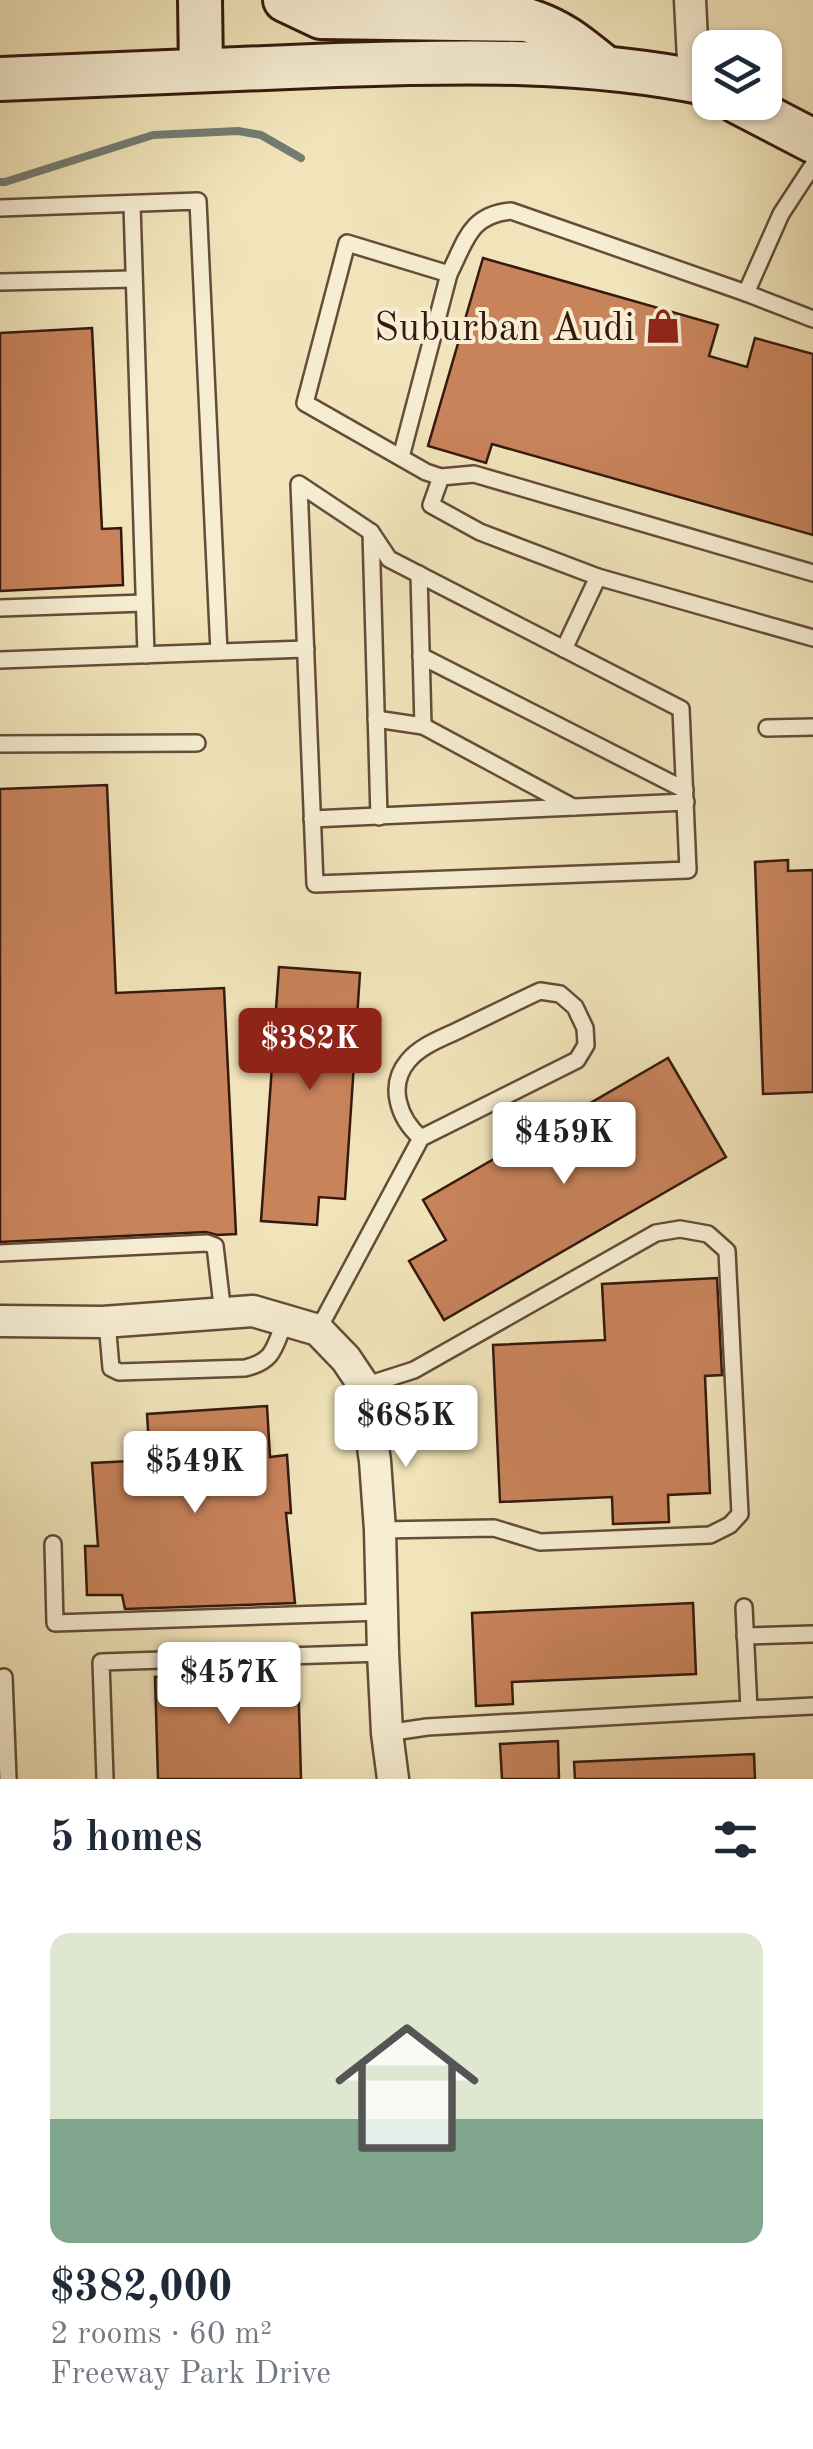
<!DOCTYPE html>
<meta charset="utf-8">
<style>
body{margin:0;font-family:"Old Standard TT",serif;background:#f2f2f3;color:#1f2937;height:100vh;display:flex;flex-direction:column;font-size:38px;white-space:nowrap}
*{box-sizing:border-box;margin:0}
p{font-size:32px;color:#747a83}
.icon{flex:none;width:55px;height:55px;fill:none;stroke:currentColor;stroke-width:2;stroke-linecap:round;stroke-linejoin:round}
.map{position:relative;height:1779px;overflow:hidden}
.sheet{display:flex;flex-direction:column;background:#fff;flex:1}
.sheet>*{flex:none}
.buttons{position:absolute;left:692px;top:30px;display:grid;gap:20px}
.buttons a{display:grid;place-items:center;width:90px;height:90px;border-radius:20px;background:#fff;box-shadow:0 2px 8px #0004;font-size:50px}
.price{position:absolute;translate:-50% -85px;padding:0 22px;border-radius:10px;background:#fff;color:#222;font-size:32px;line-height:65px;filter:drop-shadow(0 2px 5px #0008)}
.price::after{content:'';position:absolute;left:50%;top:60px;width:30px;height:22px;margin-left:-15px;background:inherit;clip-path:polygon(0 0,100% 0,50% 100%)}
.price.selected{background:#8f2418;color:#fff}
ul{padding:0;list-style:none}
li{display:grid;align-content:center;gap:20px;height:530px;padding:0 50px}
li span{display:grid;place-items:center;height:310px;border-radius:20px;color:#555}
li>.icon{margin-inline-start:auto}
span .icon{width:180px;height:180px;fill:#fffc;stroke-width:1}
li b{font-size:42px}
h2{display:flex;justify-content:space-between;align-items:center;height:120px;padding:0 50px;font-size:42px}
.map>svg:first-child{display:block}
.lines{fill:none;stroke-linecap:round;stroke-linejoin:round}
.stream{stroke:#737c73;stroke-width:8}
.building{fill:#c8835b;stroke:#35190e;stroke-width:2.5}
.lane-casing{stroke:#644c39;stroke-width:20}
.street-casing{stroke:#644c39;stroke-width:35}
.secondary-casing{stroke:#35190e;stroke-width:48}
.lane{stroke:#f6edd2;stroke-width:15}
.street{stroke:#f6edd2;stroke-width:30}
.secondary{stroke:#f6edd2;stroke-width:42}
.labels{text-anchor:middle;stroke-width:8;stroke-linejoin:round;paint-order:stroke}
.poi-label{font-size:40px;fill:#35190e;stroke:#f6edd2;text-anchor:end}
</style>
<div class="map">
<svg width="813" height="1779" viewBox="0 0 813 1779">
<rect width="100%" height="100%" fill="#f1e4ba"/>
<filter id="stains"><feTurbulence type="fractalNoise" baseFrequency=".002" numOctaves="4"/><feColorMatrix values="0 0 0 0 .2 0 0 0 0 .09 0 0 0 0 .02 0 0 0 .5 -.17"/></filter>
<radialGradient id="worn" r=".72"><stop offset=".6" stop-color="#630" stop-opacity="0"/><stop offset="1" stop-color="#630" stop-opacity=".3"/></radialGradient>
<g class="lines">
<polyline class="stream" points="0,182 5,182 153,135 238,131 261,135 301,158"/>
</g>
<g class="building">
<polygon points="483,258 718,325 709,356 747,367 755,338 813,354 813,535 492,444 486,463 428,446"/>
<polygon points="92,328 102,529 121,528 123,585 0,591 0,333"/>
<polygon points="107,785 116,993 224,988 236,1234 217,1235 206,1232 0,1242 0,789"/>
<polygon points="788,860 788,871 813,870 813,1092 763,1094 755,862"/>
<polygon points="279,967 360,973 345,1199 319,1197 317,1225 261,1221"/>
<polygon points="668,1058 726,1157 444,1320 409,1261 446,1240 423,1200"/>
<polygon points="717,1278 722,1375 705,1376 710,1493 668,1495 669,1522 613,1524 612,1497 500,1502 493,1345 605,1340 602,1284"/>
<polygon points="267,1406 270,1457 287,1455 291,1513 286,1513 295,1603 125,1609 122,1595 87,1595 85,1546 98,1546 92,1463 150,1460 147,1414"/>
<polygon points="693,1603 696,1674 512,1682 513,1704 476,1706 472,1613"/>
<polygon points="298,1672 301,1779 158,1779 155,1677"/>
<polygon points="558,1741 559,1779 502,1779 500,1744"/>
<polygon points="754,1754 755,1779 575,1779 574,1762"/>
</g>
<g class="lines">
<defs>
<g id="lane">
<polyline points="813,165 781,214 746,293 813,319"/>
<polyline points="132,205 146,655"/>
<polyline points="0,208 198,201 219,652"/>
<polyline points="0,282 133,279"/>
<path d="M746,293L511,211C469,215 466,241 449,274L347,243L305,403L426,472L441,477L474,474L813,573"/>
<polyline points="401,457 449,274"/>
<polyline points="441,477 431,505 480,532 598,577"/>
<polygon points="299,484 371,532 389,559 681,709 688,870 315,884"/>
<polyline points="371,532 379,817"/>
<polyline points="0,608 144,603"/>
<polyline points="564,649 598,577 813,638"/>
<polyline points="421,656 685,790"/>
<polyline points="0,660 306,649"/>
<polyline points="376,719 423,726 419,574"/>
<polyline points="423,726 573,807"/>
<polyline points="767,728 813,727"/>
<polyline points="0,744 197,743"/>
<polyline points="312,819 686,802"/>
<polyline points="0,1253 207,1243 215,1246 223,1314"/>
<path d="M107,1322L111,1368L119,1372L245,1368C275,1361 274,1347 285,1321"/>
<path d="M318,1330L421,1138L577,1060L586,1045L585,1028L575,1007L560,994L540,991C514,1003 488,1016 461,1029C443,1038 421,1045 408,1061C387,1086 399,1119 421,1138"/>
<polyline points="364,1386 414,1370 656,1233 680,1229 708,1234 727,1251 740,1514 730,1525 710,1535 540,1542 494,1528 380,1530"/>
<polyline points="53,1544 55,1623 381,1612"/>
<polyline points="745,1636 813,1634"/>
<polyline points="4,1677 8,1779"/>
<polyline points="749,1709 813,1706"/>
<polyline points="387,1733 427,1727 749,1709 744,1607"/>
<polyline points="105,1779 101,1662 383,1653"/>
</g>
<g id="street">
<polyline points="690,0 694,80"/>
<polyline points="0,1321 103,1322 253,1311 318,1330 346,1359 364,1386 375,1461 380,1530 383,1653 387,1733 393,1779"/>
</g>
<g id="secondary">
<polyline points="200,0 201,70"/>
<path d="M285,0L321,17L527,20C561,31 577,45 604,67"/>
<path d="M0,79C112,74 224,69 336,65C462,61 586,58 710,84"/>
<polyline points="738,102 813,141"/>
</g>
</defs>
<use href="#lane" class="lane-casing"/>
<use href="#street" class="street-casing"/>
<use href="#secondary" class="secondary-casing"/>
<use href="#lane" class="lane"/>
<use href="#street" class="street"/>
<use href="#secondary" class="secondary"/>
</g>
<defs>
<symbol id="shop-bare" viewBox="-9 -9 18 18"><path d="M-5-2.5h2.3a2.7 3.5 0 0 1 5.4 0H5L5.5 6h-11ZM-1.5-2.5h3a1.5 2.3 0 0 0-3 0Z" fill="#8f2418" stroke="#f6edd2" stroke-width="2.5" paint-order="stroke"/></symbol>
</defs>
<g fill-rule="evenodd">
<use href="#shop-bare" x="638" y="301" width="50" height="50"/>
</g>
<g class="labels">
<g class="poi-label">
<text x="635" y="340">Suburban Audi</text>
</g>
</g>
<rect width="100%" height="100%" filter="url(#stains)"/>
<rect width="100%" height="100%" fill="url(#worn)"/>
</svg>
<div class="buttons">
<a><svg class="icon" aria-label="layers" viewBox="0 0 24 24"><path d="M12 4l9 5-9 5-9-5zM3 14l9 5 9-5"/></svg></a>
</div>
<b class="price selected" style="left:310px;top:1093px">$382K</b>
<b class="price" style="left:564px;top:1187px">$459K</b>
<b class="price" style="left:406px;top:1470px">$685K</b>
<b class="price" style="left:195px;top:1516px">$549K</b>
<b class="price" style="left:229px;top:1727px">$457K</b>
</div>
<section class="sheet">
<h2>5 homes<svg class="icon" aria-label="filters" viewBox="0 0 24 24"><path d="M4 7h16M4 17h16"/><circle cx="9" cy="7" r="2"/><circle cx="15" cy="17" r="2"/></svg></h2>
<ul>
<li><span style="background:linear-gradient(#dfe7d0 60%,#7fa58c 0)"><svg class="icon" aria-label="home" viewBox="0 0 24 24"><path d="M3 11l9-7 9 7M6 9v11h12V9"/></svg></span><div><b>$382,000</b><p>2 rooms · 60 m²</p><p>Freeway Park Drive</p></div></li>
</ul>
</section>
